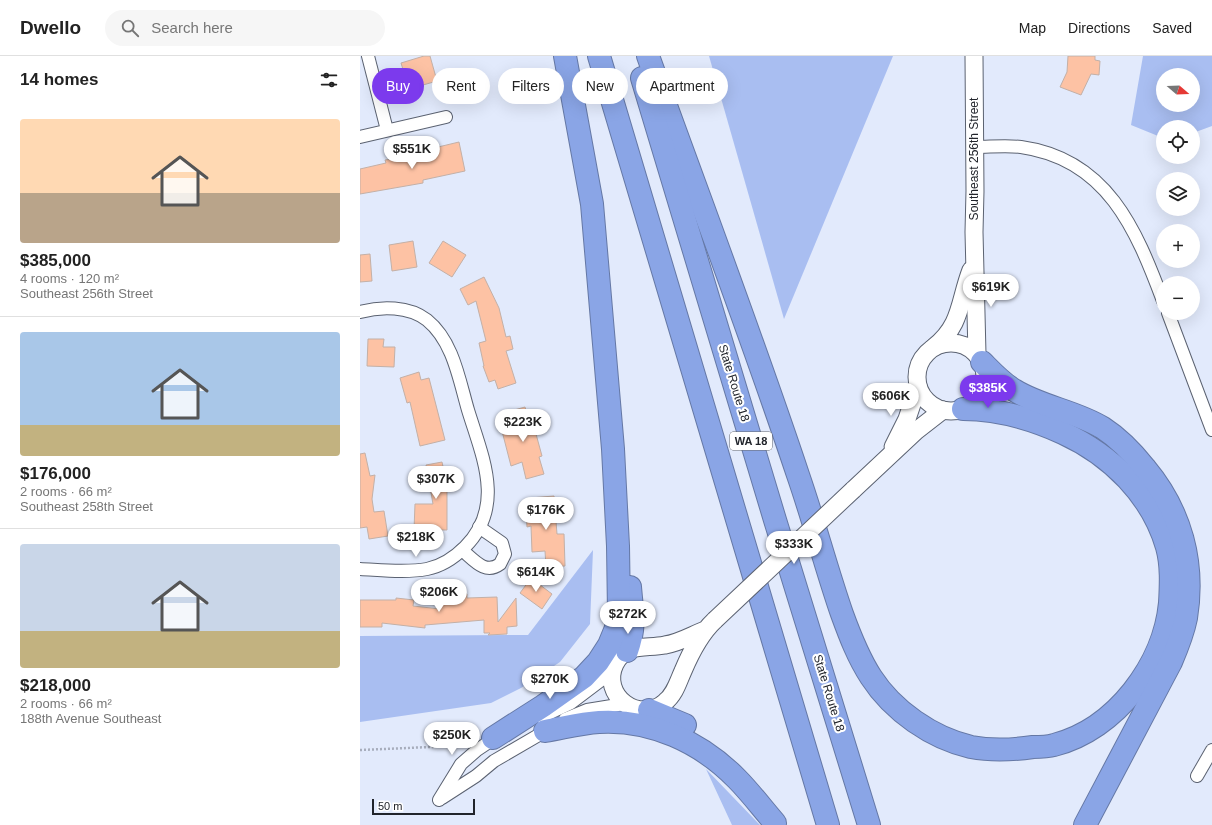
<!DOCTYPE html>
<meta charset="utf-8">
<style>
body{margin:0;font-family:Arial,sans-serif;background:#f6f6f6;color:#222;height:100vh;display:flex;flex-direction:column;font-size:15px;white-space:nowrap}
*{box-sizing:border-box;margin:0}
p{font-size:13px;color:#767676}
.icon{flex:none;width:22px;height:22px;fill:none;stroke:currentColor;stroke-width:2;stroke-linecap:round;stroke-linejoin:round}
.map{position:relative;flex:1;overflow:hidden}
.side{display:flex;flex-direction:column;background:#fff;width:360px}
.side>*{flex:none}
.hud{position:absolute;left:12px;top:12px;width:380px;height:36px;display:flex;gap:8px}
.needle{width:26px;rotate:109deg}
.buttons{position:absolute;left:796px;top:12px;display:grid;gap:8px}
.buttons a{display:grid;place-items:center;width:44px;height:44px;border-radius:50%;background:#fff;box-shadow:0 4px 16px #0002;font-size:20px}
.scale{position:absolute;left:12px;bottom:10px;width:103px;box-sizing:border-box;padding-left:4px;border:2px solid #21242b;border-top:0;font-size:11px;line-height:14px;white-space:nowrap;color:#21242b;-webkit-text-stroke:3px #fff;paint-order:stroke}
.price{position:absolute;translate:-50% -34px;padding:0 9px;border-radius:14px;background:#fff;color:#222;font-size:13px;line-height:26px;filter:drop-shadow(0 1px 2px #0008)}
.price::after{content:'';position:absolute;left:50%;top:24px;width:12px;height:9px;margin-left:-6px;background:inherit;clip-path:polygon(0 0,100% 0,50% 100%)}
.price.current{background:#7c3aed;color:#fff}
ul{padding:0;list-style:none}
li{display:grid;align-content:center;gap:8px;height:212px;padding:0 20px}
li+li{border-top:1px solid #e0e0e0}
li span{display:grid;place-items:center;height:124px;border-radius:4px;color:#555}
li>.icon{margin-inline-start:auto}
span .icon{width:72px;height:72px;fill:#fffc;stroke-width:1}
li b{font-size:17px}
h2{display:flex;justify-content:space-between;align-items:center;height:48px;padding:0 20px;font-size:17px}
.chip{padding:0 14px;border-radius:18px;background:#fff;box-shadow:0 4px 16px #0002;font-size:14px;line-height:36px}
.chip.current{background:#7c3aed;color:#fff}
header{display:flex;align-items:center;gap:24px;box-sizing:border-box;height:56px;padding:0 20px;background:#fff;border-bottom:1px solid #e0e0e0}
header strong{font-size:19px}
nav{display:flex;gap:22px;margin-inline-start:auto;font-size:14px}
.search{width:280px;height:36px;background:#f6f6f6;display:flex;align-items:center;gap:10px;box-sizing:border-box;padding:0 14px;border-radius:22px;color:#767676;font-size:15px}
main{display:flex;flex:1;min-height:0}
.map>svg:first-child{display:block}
.green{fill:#a9bef1;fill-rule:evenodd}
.building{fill:#fdc2a4;stroke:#c3b0a7}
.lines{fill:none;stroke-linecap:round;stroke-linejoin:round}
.street-casing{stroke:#5b6271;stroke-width:14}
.secondary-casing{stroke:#5b6271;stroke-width:19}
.highway-casing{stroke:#6578a5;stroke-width:24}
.path{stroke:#a7adbc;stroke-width:2.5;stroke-dasharray:2 2;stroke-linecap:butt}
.street{stroke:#fff;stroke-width:12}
.secondary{stroke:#fff;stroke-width:17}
.highway{stroke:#8aa5e6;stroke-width:22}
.secondary-bridge-casing{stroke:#5b6271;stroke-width:19;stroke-linecap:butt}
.secondary-bridge{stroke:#fff;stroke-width:17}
.labels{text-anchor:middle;stroke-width:4;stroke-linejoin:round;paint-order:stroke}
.shield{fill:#fff;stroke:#64666b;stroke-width:1}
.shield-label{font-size:11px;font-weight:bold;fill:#21242b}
.street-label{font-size:12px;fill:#21242b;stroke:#fff}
</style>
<header>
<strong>Dwello</strong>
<div class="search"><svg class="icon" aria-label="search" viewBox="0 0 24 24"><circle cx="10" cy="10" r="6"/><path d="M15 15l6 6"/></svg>Search here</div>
<nav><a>Map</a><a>Directions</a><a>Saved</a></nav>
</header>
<main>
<section class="side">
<h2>14 homes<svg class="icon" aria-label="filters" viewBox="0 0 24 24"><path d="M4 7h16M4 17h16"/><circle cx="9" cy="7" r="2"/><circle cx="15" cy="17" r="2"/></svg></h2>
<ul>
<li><span style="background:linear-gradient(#ffd9b3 60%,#b9a48a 0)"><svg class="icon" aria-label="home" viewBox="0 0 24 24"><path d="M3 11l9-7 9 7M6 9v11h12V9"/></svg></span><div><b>$385,000</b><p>4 rooms · 120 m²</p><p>Southeast 256th Street</p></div></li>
<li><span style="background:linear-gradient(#a9c7e8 75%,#c2b280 0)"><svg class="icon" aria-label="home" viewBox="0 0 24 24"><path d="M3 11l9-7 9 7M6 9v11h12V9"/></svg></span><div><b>$176,000</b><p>2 rooms · 66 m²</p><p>Southeast 258th Street</p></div></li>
<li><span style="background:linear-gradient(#c9d6e8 70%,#c2b280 0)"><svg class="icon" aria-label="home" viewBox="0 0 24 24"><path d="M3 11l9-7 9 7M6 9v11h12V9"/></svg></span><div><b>$218,000</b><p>2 rooms · 66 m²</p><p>188th Avenue Southeast</p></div></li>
</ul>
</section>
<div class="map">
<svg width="852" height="769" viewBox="0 0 852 769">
<rect width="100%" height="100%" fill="#e2eafc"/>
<g class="green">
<polygon points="349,0 533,0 424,263"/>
<path d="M783,0H852V70L833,77V71H803V82L771,69ZM803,19H833V49H803Z"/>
<polygon points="233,494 230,568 200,606 161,632 131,647 0,666 0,580 168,579"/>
<polygon points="346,713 398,767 400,769 372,769"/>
</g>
<g class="building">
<polygon points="64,0 70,0 77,25 49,33 41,7"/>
<polygon points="708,0 735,0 735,4 740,5 739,19 731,18 721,39 700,31 707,16"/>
<polygon points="99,86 105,115 63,124 63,127 0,138 0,113 26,107 25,104 75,97 74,92"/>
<polygon points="53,185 57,211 32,215 29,189"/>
<polygon points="83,185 106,199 92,221 69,207"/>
<polygon points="10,198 12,225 0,226 0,199"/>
<polygon points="124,221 139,252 146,281 150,280 153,293 146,295 156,327 138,333 135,324 129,326 123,310 124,310 119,287 126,285 116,245 108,249 100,233"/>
<polygon points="8,283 24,283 23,291 35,291 34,311 7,310"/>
<polygon points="59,316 61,324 69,322 85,384 60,390 50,346 47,347 40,322"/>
<polygon points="165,351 170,368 173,367 182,400 179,401 184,418 166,423 162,406 151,410 142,375 151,372 147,356"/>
<polygon points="5,397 10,420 15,419 12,443 14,456 24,455 28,480 9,483 7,471 0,472 0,398"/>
<polygon points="82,406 84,415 94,413 97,431 87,433 87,474 54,474 55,448 73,448 66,409"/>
<polygon points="194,440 197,478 204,478 205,510 186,511 185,495 172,496 171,470 167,471 166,456 171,456 170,442"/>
<polygon points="171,522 192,538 182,553 160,537"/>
<polygon points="107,538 107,542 137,541 138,566 156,542 157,570 147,571 147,578 128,579 130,577 124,577 124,564 65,569 65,572 22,567 22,571 0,571 0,544 36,544 36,542 54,544 53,550 80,553 79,541"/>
</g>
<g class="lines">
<defs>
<g id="street">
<polyline points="8,0 27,74"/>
<polyline points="0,81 86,61"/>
<path d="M615,91C630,91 646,89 661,91C747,103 776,173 803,245"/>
<path d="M0,256C21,250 49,250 67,264C93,285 99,323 108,354C122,400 146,450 105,491C95,501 82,510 67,513C46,517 21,514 0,513"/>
<polyline points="808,257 852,374"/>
<path d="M102,494C114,504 125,519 140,508L145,498L142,487L119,471"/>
<polyline points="181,661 211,647 252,616"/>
<polyline points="205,663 227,654 264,648"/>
<polyline points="837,720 852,694"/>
<polyline points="82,742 116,720 134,705 189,673"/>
<polyline points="79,744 101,708 117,694 138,680"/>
</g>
<g id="secondary">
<polyline points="614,0 615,135 614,176 617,298"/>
<circle cx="591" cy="321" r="34"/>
<path d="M574,291C602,269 599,245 611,214"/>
<polyline points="533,391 547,363 558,330"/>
<polyline points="493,434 556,375 583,354"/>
<path d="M345,574C332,579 319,587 305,589C286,593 266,586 255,608C240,639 279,669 305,646C315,638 318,626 323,615C331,596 340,578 355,564"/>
</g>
<g id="highway">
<polyline points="239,0 468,769"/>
<path d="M288,0C338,139 391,278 438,419C454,465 466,512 482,558C490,580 498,601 511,621C533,655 572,682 611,691C632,695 652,694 673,691C680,691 687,691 694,689C756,673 804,609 810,547C811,529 812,509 807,491C792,439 751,399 703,377C670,362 639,353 603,353"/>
<polyline points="282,22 415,464 509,769"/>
<path d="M622,306C632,316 642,327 654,334C681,351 716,355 743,372C760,383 773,397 785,412C821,455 835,507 826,562C823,577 817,592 811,606L725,769"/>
<path d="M267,595C276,570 272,556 270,531"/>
<polyline points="289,654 325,669"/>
<path d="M185,675C203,672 221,667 239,666C291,663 341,686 377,723C390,736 402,752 415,767"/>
<polyline points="133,682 183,650 224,621 238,606 249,589 256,572 259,557 258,490 253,393 232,148 205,0"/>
</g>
</defs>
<use href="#street" class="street-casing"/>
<use href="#secondary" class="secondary-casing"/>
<use href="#highway" class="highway-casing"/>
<polyline class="path" points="0,694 94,690"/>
<use href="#street" class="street"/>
<use href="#secondary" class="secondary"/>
<use href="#highway" class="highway"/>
<defs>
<polyline id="secondary-bridge" points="355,564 493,434"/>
</defs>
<use href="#secondary-bridge" class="secondary-bridge-casing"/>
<use href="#secondary-bridge" class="secondary-bridge"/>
</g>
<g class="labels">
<rect class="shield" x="370" y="376" width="42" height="18" rx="3"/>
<g class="shield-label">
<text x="391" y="389">WA 18</text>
</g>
<g class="street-label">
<text transform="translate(614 103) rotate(-90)" y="4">Southeast 256th Street</text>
<text transform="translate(374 327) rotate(73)" y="4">State Route 18</text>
<text transform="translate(469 637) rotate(73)" y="4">State Route 18</text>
</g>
</g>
</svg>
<div class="buttons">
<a><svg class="needle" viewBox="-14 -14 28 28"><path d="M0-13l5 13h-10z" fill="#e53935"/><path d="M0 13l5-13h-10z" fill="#767676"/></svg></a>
<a><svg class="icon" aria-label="locate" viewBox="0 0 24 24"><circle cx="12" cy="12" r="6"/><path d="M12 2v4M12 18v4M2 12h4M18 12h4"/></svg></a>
<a><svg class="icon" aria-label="layers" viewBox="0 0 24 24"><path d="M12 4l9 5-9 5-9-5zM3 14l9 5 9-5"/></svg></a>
<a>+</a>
<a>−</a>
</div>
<div class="scale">50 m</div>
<b class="price" style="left:52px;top:114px">$551K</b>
<b class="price" style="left:631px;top:252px">$619K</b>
<b class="price current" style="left:628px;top:353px">$385K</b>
<b class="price" style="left:531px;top:361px">$606K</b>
<b class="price" style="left:163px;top:387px">$223K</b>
<b class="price" style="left:76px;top:444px">$307K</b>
<b class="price" style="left:186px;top:475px">$176K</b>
<b class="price" style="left:56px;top:502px">$218K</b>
<b class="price" style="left:434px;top:509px">$333K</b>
<b class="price" style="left:176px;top:537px">$614K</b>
<b class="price" style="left:79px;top:557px">$206K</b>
<b class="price" style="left:268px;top:579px">$272K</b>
<b class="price" style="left:190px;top:644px">$270K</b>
<b class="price" style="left:92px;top:700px">$250K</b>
<div class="hud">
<a class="chip current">Buy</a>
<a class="chip">Rent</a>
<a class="chip">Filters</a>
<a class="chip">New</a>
<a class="chip">Apartment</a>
</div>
</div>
</main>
